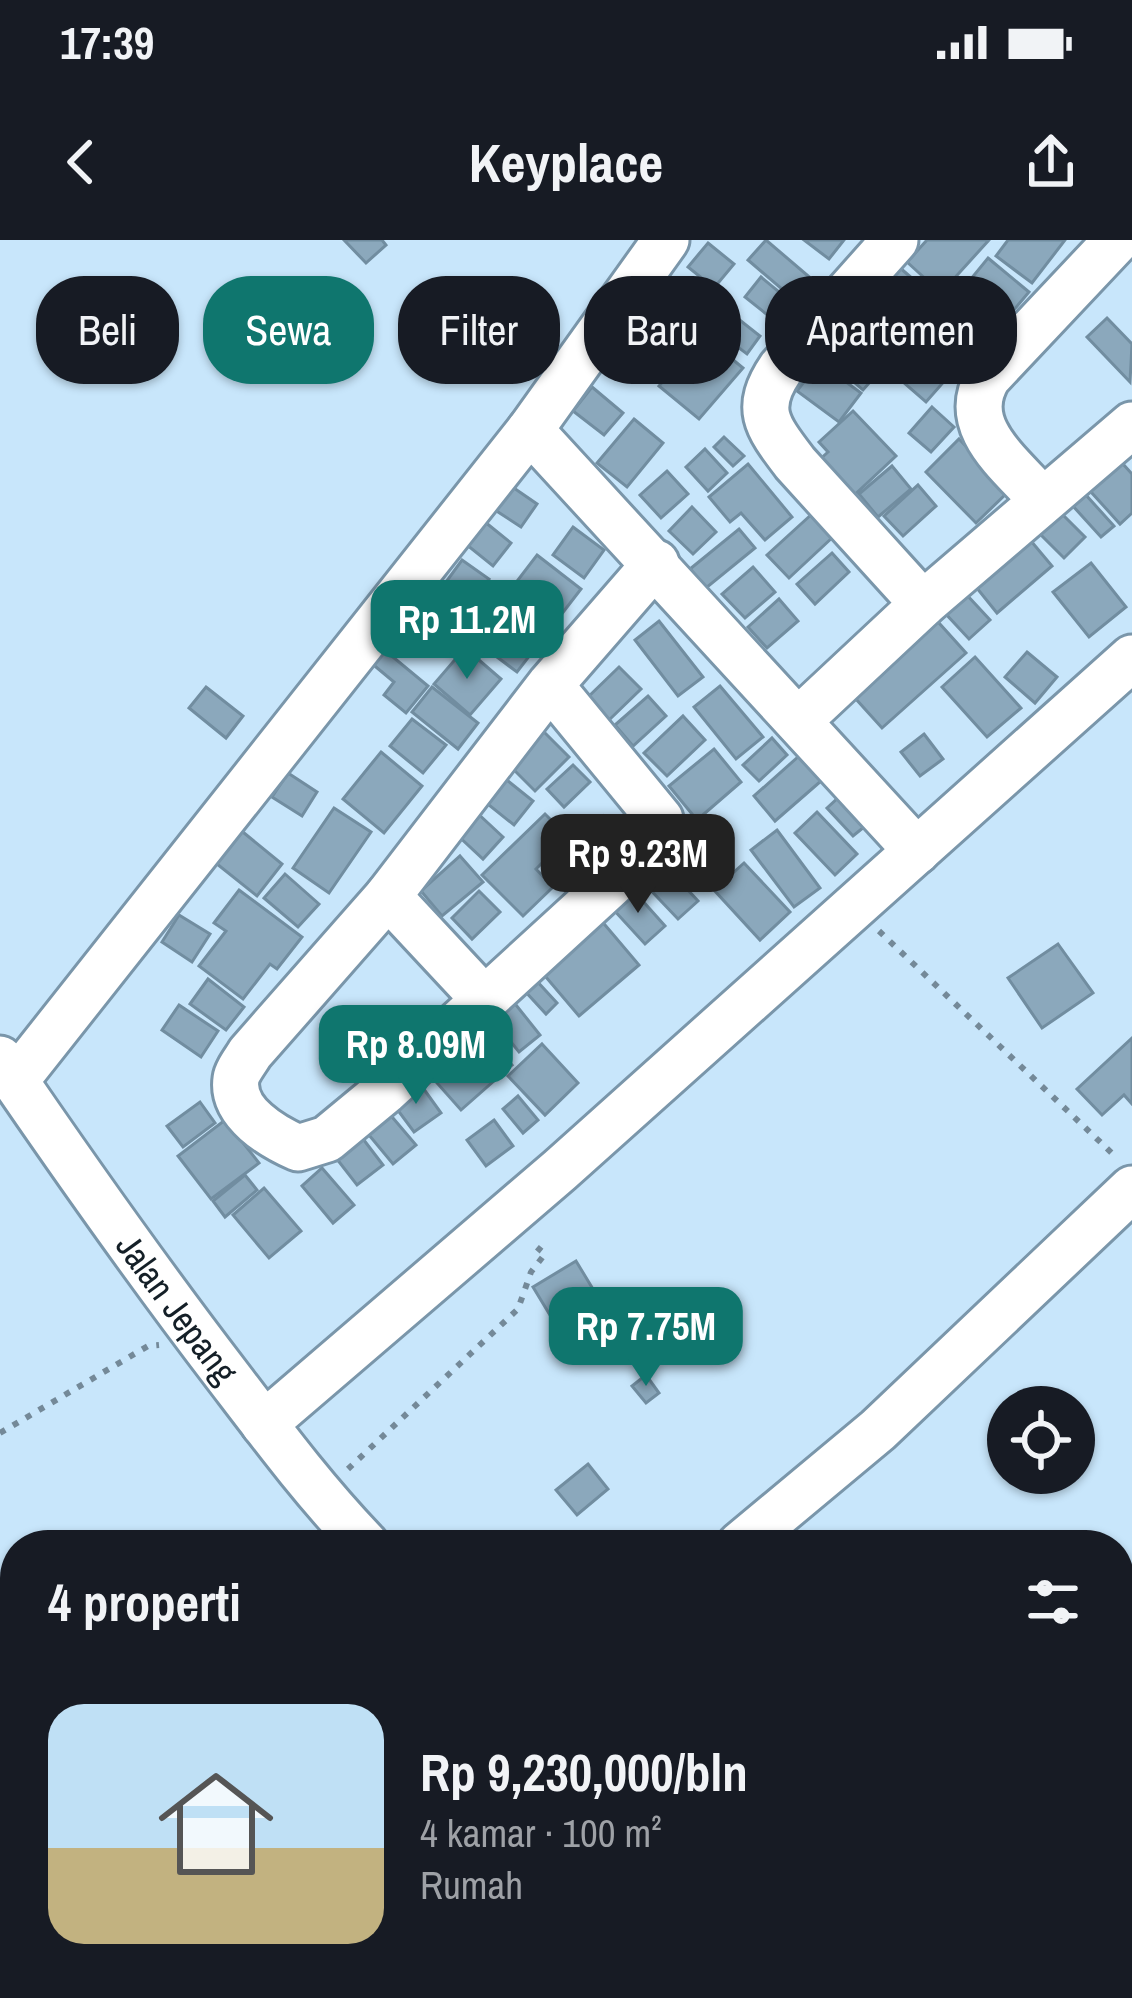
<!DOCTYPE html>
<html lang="id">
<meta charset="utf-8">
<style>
body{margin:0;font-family:"Archivo Narrow",sans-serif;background:#242831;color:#f1f3f6;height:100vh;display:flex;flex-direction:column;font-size:45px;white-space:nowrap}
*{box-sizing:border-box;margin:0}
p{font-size:39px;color:#9ea1a6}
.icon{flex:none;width:66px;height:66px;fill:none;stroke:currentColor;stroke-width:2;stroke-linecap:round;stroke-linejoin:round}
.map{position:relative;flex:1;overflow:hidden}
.panel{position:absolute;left:0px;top:1290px;width:1134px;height:468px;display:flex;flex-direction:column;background:#171b24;border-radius:48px 48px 0 0;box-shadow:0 3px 9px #0004}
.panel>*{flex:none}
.guide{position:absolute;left:36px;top:36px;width:1062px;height:108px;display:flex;gap:24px}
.fabs{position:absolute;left:987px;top:1146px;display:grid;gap:24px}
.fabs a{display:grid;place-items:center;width:108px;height:108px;border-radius:50%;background:#171b24;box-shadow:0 3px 9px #0004;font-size:60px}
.price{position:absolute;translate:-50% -102px;padding:0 27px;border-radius:24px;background:#0f766e;color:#fff;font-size:39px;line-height:78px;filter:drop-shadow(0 3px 6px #0008)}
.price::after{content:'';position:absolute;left:50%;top:72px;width:36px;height:27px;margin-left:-18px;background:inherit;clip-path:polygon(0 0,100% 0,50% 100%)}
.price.current{background:#222;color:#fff}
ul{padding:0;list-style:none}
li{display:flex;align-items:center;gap:36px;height:300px;padding:0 48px}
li+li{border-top:3px solid #363941}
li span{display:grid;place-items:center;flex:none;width:336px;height:240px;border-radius:36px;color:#555}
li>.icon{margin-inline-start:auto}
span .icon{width:144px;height:144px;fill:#fffc;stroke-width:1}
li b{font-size:51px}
h2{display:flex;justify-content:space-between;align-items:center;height:144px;padding:0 48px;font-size:51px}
.chip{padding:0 42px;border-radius:48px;background:#171b24;box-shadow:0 3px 9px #0004;font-size:42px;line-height:108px}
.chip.current{background:#0f766e;color:#fff}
.status{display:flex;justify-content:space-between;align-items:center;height:84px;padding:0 60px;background:#171b24;direction:ltr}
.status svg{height:33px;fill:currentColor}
header{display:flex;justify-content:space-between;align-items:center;height:156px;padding:0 48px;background:#171b24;font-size:54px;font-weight:800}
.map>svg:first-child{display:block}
.building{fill:#8ba8bc;stroke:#718da0;stroke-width:3}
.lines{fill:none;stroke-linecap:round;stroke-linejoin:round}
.minor-casing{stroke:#7a96aa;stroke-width:51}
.path{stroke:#748998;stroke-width:6;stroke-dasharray:6 9;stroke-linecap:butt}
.minor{stroke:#fff;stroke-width:45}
.labels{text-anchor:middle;stroke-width:12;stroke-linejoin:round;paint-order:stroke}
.street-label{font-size:36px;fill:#141f27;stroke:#fff}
</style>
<div class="status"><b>17:39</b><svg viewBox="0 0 49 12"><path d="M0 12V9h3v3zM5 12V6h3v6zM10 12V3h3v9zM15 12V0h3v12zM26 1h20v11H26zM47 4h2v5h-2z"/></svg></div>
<header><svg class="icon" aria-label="back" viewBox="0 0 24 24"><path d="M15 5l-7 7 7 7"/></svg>Keyplace<svg class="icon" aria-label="share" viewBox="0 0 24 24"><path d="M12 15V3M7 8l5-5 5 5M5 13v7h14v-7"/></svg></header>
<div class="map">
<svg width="1132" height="1758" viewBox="0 0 1132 1758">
<rect width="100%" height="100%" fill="#c8e6fb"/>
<g class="building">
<polygon points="344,0 382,0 386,5 366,23"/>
<polygon points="766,0 821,47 803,67 748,20"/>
<polygon points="804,0 844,0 829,19"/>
<polygon points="927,0 989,0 941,53 907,22"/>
<polygon points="1008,0 1065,0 1032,43 996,16"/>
<polygon points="708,3 734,24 714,48 688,27"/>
<polygon points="988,18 1029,52 1007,78 966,45"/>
<polygon points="899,27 936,59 917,82 880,51"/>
<polygon points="761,37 790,61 775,81 745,57"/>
<polygon points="968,59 992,79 979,94 955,75"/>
<polygon points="862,61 907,100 863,150 818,111"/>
<polygon points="732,74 760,96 747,114 718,92"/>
<polygon points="1107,78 1132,104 1130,142 1087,97"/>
<polygon points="950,83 975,102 957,126 932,107"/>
<polygon points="703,95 743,128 699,179 659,146"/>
<polygon points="918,112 948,137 926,162 896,136"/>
<polygon points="819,122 861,153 839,182 797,151"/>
<polygon points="592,147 623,173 604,195 573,171"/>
<polygon points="932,167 954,187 931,212 909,193"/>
<polygon points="853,171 896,216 850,259 817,222 828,212 819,202"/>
<polygon points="634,179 663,203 627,247 597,223"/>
<polygon points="724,197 744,216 733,226 714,207"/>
<polygon points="959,199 1009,251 976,283 926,232"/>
<polygon points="705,209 727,233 708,251 686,227"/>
<polygon points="1114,214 1132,234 1132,273 1120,284 1082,242"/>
<polygon points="748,224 792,277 765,300 741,273 730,282 709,257"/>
<polygon points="892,226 911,249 878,277 859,254"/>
<polygon points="667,231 688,254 661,278 640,255"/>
<polygon points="508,244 537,264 521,287 492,268"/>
<polygon points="918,245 936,266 903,296 884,276"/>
<polygon points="1085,254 1114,286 1101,297 1072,265"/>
<polygon points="692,267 716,292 693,314 669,291"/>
<polygon points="1058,270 1085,297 1064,318 1037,291"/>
<polygon points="813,273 834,296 789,338 767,315"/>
<polygon points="485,282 511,303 493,326 467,305"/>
<polygon points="573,287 604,310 584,338 553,315"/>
<polygon points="739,289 755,308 706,348 690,329"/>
<polygon points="1031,301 1052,326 997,373 976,347"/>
<polygon points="832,313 849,332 815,364 797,344"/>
<polygon points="537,315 581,349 517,432 473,399"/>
<polygon points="462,320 489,339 473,361 446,342"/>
<polygon points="1091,323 1126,367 1089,397 1053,352"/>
<polygon points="753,327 775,352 745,378 722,354"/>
<polygon points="433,352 460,371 443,396 415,377"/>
<polygon points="965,353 990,380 969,399 944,372"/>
<polygon points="779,359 798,381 767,408 748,387"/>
<polygon points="930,373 966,413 882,488 846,448"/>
<polygon points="659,381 703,437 678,456 635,400"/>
<polygon points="376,403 428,446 406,473 384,455 394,442 364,417"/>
<polygon points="465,408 501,439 470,475 434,444"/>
<polygon points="1027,412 1057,437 1035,463 1005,437"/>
<polygon points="975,417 1021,468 987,497 942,447"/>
<polygon points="619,427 641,449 608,481 586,459"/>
<polygon points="720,446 763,497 736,519 694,467"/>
<polygon points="206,447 243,476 226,498 189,468"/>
<polygon points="432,447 478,483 458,509 412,472"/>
<polygon points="648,456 666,476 633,506 615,485"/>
<polygon points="683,476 705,500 667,536 644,513"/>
<polygon points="412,479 446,505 423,533 390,506"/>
<polygon points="544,492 569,517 535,551 510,526"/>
<polygon points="924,494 943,519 920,536 901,512"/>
<polygon points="772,498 787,515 759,541 743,525"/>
<polygon points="714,509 741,542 697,580 669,546"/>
<polygon points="381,512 422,546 384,593 343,559"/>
<polygon points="799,516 821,541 775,581 754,556"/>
<polygon points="573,525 590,542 564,567 547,549"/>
<polygon points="288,533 317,552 302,576 272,557"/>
<polygon points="503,537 533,561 514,585 484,561"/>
<polygon points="838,558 864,587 853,596 827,568"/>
<polygon points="334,568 371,592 329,653 293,628"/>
<polygon points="474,570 503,597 483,619 454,592"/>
<polygon points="817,572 857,614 835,635 795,593"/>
<polygon points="545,574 568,597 536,629 553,647 523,676 482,635"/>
<polygon points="603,576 618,594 584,625 568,607"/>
<polygon points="238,588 282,624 257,656 212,620"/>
<polygon points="777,590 820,648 794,667 751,610"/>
<polygon points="691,593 725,624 705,647 671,616"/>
<polygon points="460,616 483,642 442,676 421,651"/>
<polygon points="661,621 698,661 678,679 641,640"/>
<polygon points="744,623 790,672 760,700 714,650"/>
<polygon points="285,634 319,664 298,687 264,658"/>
<polygon points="632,649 665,686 645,704 611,667"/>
<polygon points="239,650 302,697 277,729 270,724 243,759 199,726 226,691 214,683"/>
<polygon points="479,651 500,672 472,699 452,678"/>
<polygon points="594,672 639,725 579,776 534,723"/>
<polygon points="179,675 210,694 192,722 162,702"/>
<polygon points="1058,704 1093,753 1042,788 1008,738"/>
<polygon points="534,738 557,763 546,774 523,749"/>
<polygon points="208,739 244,767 226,790 190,764"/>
<polygon points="512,760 540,795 519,812 491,777"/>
<polygon points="179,765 218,791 201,817 162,790"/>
<polygon points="480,789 512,825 461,870 429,834"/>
<polygon points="1132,798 1132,864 1124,855 1102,875 1077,849"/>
<polygon points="542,804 578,843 545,875 508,836"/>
<polygon points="418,841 441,873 414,892 391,861"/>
<polygon points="518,856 538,880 523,893 503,869"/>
<polygon points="200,862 215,883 183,907 167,886"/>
<polygon points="387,871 416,905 393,924 364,889"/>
<polygon points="225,880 259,923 211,959 178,916"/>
<polygon points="494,880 513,906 486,926 467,900"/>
<polygon points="360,895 383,925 357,945 333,914"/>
<polygon points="322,928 354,965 333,983 302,946"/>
<polygon points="245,935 257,950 225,977 213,961"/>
<polygon points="264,948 301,991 269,1018 233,975"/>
<polygon points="576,1021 602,1064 559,1090 533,1047"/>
<polygon points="646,1135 659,1153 646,1163 632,1146"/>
<polygon points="588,1224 608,1249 577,1275 556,1250"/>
</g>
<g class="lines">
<defs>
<g id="minor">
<polyline points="530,190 917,611"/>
<path d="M1042,260C1011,224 958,187 988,137L1117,0"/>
<polyline points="923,364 1132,185"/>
<path d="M550,445L660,579L659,600L385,851L327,899L298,908C273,897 231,873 236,839C237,831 246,820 250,813L388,656L550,445L656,323"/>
<path d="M799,480L923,364L795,223C767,186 753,169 781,128L895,0"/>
<polyline points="388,656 484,759"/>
<path id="s1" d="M0,819C73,926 147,1031 226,1134C271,1193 314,1251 366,1305"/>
<polyline points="15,841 530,190 666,0"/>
<polyline points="264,1184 560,930 1132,418"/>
<polyline points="740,1305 878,1190 1132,949"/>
<polyline points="0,1644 15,1631"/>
<polyline points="781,1743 800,1758"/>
</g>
</defs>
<use href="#minor" class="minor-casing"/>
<g class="path">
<polyline points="879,691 1117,918"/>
<polyline points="0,1193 148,1106 159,1105"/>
<polyline points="348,1229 518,1069 531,1032 545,1014 533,1004"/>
<polyline points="1119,1433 1132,1421"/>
<polyline points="182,1758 188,1743"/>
</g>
<use href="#minor" class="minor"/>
</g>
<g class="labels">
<g class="street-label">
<text dy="13" stroke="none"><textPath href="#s1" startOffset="306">Jalan Jepang</textPath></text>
</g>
</g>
</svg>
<div class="fabs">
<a><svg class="icon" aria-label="locate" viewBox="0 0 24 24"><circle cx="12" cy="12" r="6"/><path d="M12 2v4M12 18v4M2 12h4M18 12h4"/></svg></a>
</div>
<b class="price" style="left:467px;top:442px">Rp 11.2M</b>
<b class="price current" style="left:638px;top:676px">Rp 9.23M</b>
<b class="price" style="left:416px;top:867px">Rp 8.09M</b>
<b class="price" style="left:646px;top:1149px">Rp 7.75M</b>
<div class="guide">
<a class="chip">Beli</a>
<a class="chip current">Sewa</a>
<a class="chip">Filter</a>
<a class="chip">Baru</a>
<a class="chip">Apartemen</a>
</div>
<section class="panel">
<h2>4 properti<svg class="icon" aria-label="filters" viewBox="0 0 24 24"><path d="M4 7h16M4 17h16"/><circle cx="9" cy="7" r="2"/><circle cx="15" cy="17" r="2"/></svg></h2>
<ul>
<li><span style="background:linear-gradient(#bfe0f5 60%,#c2b280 0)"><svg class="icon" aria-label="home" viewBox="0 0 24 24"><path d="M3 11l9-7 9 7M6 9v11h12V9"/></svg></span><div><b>Rp 9,230,000/bln</b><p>4 kamar · 100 m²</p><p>Rumah</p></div></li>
</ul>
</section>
</div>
